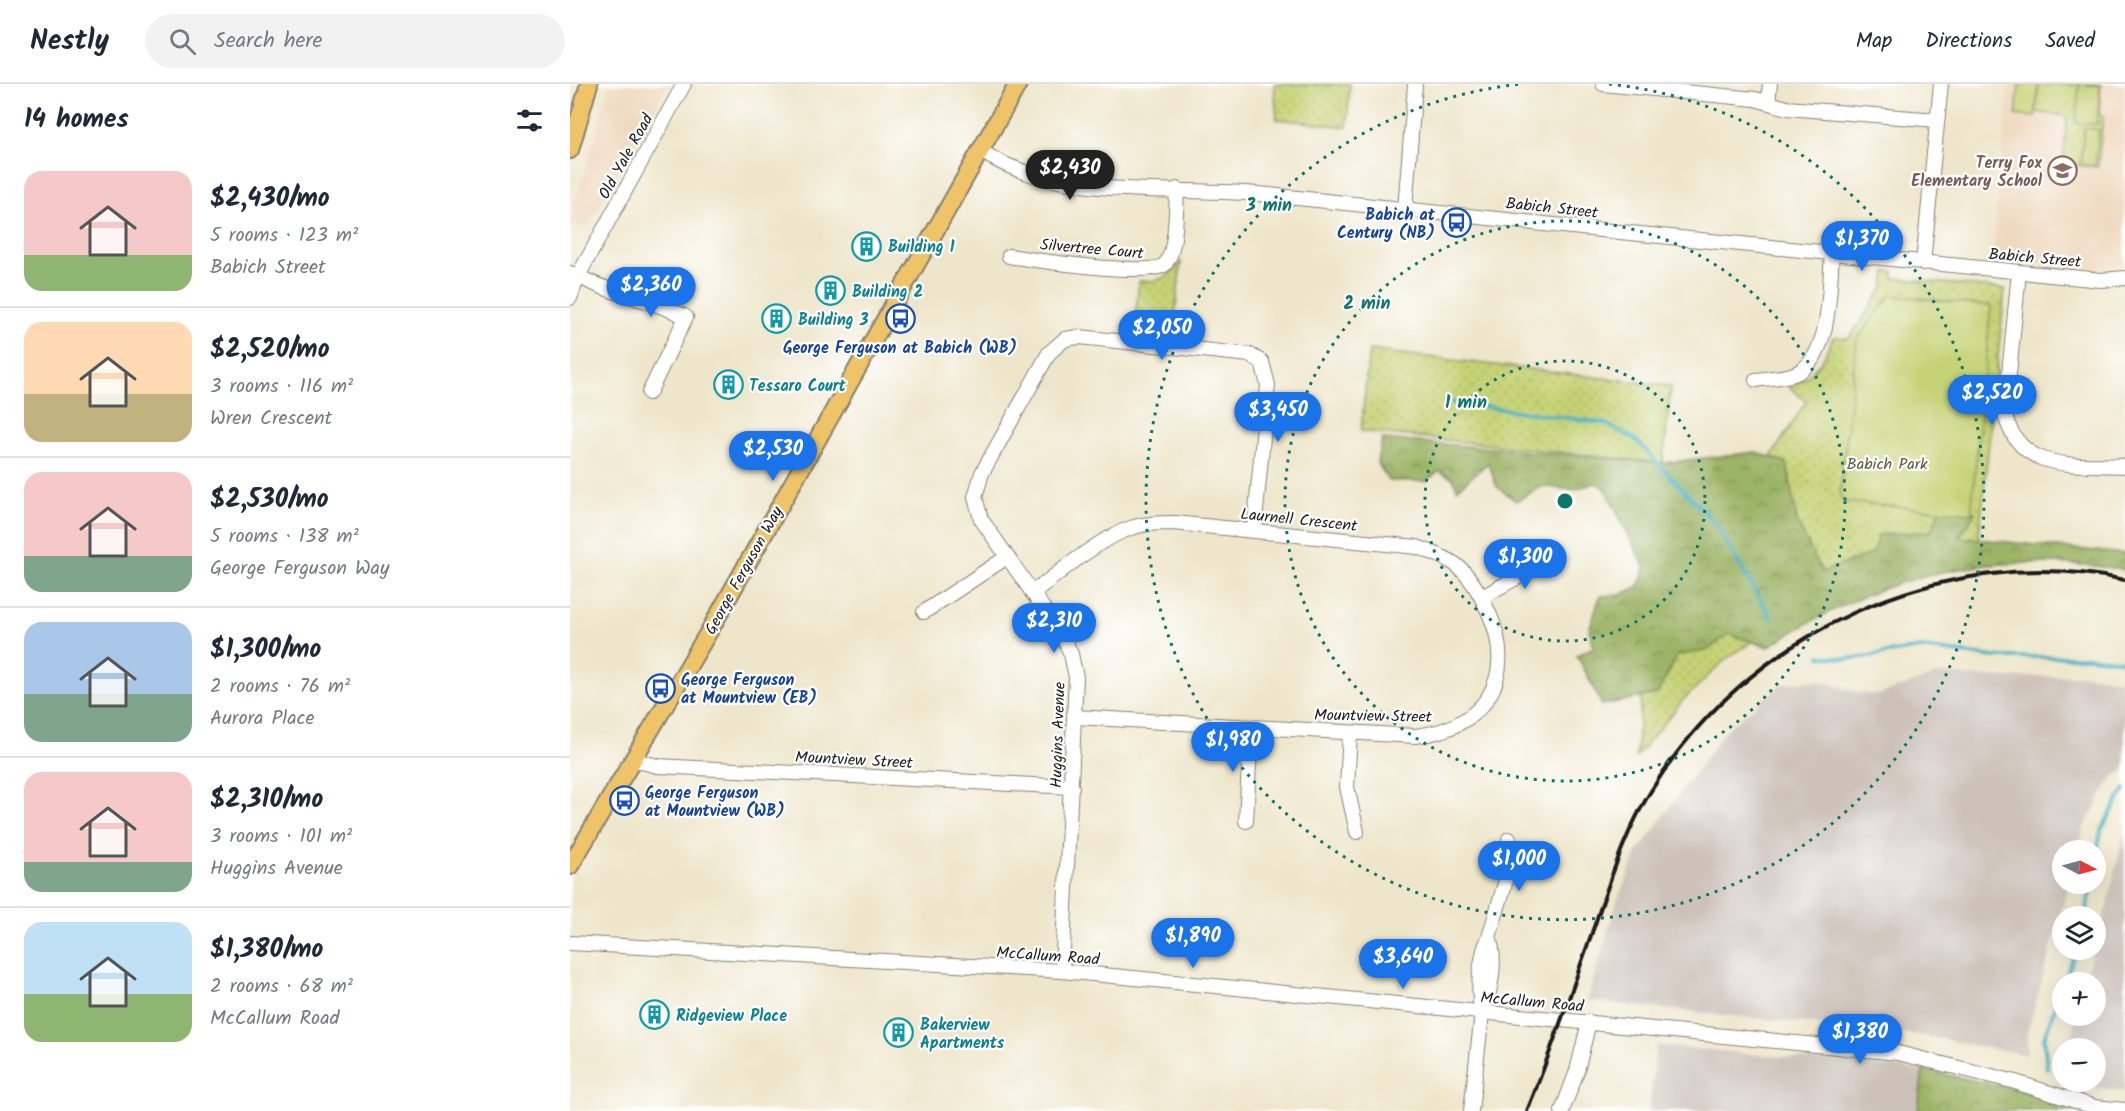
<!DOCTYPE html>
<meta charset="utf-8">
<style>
body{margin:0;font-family:Kalam,sans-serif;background:#f2f2f3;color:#1f2937;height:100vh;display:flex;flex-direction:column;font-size:22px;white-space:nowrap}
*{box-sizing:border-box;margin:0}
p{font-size:20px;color:#747a83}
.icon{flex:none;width:33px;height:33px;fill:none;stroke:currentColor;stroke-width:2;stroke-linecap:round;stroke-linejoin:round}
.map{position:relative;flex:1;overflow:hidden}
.drawer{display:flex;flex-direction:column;background:#fff;width:570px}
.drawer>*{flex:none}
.needle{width:39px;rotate:96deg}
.fabs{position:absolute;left:1482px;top:756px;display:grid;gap:12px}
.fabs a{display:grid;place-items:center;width:54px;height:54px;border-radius:50%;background:#fff;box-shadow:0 6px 24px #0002;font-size:30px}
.price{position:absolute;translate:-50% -51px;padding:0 14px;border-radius:21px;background:#1a73e8;color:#fff;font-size:20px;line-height:39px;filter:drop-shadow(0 2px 3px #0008)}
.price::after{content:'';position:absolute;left:50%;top:36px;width:18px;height:14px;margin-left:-9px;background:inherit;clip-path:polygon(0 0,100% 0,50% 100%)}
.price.current{background:#222;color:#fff}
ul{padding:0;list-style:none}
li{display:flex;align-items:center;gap:18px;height:150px;padding:0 24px}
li+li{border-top:2px solid #e0e1e3}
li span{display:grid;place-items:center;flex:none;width:168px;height:120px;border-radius:18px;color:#555}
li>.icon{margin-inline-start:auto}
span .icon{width:72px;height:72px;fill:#fffc;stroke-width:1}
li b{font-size:26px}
h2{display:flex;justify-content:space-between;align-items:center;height:72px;padding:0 24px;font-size:26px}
header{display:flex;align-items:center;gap:36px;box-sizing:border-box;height:84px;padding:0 30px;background:#fff;border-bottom:2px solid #e0e1e3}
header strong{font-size:28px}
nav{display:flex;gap:33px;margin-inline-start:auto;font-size:21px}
.search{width:420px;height:54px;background:#f2f2f3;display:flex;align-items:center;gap:15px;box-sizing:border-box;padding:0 21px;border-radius:33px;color:#747a83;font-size:22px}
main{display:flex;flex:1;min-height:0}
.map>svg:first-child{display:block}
.built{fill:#eed7bb}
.industrial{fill:#ccc2b9}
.grass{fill:url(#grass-dots);stroke:#707748;stroke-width:1.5}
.forest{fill:url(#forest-crowns);stroke:#5c6841;stroke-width:1.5}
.garden{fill:#c5d274;stroke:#707748;stroke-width:1.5}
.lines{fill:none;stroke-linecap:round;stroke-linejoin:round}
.stream{stroke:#43b0c1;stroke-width:4}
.minor-casing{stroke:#858173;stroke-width:16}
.major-casing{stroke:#858173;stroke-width:20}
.minor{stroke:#fff;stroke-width:14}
.major{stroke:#efc469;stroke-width:16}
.rail{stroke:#1c1c1c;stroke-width:4}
.ring{fill:none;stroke:#0f766e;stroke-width:3;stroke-dasharray:3 6}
.labels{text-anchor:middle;stroke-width:4.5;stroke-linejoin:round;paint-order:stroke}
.street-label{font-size:16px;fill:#1c1c1c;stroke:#fff}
.education-label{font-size:16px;font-weight:bold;fill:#785e54;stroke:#fff;text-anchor:end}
.transit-label{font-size:16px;font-weight:bold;fill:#164399;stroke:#fff;text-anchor:start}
.culture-label{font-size:16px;font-weight:bold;fill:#0d838f;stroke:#fff;text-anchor:start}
.park-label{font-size:16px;fill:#575c3b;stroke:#fff}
.centre{fill:#0f766e;stroke:#fff;stroke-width:3}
.ring-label{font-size:18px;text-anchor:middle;font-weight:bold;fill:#0f766e;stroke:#fff;stroke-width:4.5;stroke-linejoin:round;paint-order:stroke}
</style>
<header>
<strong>Nestly</strong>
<div class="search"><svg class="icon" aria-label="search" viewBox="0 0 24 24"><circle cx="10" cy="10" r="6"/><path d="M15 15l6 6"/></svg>Search here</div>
<nav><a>Map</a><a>Directions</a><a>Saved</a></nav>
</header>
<main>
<section class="drawer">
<h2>14 homes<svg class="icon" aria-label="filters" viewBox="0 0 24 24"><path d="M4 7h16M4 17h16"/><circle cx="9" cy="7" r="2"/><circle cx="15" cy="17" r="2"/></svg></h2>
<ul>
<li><span style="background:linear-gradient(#f6c9c9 70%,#8fb573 0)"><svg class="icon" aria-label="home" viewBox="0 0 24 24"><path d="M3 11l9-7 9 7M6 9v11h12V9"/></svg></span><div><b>$2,430/mo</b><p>5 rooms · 123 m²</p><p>Babich Street</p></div></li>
<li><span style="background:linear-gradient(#ffd9b3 60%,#c2b280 0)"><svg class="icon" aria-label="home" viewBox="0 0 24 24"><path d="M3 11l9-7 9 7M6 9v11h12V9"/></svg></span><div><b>$2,520/mo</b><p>3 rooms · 116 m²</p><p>Wren Crescent</p></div></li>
<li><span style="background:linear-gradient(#f6c9c9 70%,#7fa58c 0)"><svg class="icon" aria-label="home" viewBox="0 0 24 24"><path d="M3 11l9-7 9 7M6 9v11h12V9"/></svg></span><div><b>$2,530/mo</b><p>5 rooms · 138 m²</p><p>George Ferguson Way</p></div></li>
<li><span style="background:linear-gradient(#a9c7e8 60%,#7fa58c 0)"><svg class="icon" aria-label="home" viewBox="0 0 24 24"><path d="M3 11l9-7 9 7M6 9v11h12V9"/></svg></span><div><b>$1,300/mo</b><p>2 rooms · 76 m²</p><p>Aurora Place</p></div></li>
<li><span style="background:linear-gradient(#f6c9c9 75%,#7fa58c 0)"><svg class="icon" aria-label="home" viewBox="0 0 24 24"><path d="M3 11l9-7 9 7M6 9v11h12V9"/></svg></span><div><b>$2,310/mo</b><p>3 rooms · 101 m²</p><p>Huggins Avenue</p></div></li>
<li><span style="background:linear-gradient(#bfe0f5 60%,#8fb573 0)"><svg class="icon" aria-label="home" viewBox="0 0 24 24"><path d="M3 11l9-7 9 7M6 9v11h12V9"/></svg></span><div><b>$1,380/mo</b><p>2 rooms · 68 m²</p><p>McCallum Road</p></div></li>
</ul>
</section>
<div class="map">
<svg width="1555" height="1027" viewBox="0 0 1555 1027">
<defs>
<pattern id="grass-dots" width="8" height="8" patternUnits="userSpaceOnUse" patternTransform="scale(1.5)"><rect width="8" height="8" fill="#c5d274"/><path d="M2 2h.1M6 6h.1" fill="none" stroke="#a9b464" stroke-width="1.8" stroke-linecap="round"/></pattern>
<pattern id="forest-crowns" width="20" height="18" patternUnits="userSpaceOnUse" patternTransform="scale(1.5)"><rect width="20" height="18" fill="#9cb466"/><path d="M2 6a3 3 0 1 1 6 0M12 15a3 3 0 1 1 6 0" fill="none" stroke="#7e9253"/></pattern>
</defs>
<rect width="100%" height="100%" fill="#fff"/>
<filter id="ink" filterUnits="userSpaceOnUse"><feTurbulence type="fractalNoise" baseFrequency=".0167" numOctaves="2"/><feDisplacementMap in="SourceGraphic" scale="12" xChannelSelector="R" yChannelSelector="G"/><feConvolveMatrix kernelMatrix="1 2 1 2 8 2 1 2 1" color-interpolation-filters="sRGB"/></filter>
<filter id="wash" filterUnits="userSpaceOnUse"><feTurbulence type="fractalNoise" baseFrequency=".008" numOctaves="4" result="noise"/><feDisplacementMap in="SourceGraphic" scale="24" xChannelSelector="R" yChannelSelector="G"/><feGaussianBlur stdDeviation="1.35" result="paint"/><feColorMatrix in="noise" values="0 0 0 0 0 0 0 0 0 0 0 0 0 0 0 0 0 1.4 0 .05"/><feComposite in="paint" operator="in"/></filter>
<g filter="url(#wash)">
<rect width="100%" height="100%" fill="#eee6ca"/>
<g class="built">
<polygon points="40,0 97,0 18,144 0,138"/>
<polygon points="1439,0 1555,0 1555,180 1535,185 1422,175"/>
</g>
<g class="industrial">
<polygon points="1368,590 1431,594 1518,591 1555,597 1555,686 1542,693 1514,743 1508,766 1492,766 1492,800 1499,800 1457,950 1457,971 1349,951 1017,917 1047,817 1067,769 1155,647 1212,600 1249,596 1286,608 1309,611"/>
<polygon points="1555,746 1555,1007 1553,1007 1518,1002 1514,998 1526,998 1526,964 1501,964 1505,932 1526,932 1526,898 1514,898 1523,866 1526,866"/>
<polygon points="1086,961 1353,986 1348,1027 1079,1027"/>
</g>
<g class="grass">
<polygon points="704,0 780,0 777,43 707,35"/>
<polygon points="1469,0 1531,0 1529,31 1533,32 1528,83 1493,80 1497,36 1495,32 1466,28"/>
<path d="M611,178L603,250L564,246L569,197C589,198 599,194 611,178Z"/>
<path d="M1316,188H1324V194L1435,205L1408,463L1227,527L1155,576L1114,615L1066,673L1093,379L791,347L799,266L1101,302L1093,379L1128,382L1199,376L1236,318L1219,303C1243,293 1254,276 1263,253L1279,254L1314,203Z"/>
</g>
<g class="forest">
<path d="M812,355L1093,379L1186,368L1217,379L1227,438L1252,488L1303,469L1308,451L1361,447L1371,424L1392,421L1405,429L1389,453L1555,470V486C1419,465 1313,489 1198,563L1159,550L1136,567L1108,571L1087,610L1032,621L1007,571L1024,563L1019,546L1030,512L1050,511L1069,502L1075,484L1035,404L1026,399L1001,406L972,402L946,417L927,403L918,379L887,405L883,394L869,387L856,397H819L807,378Z"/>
<polygon points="1353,986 1442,1004 1521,1027 1348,1027"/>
</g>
<g class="garden">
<polygon points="1449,0 1469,0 1465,33 1446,31"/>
<polygon points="1509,0 1530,2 1527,40 1506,39"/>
<polygon points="1514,44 1529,46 1525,82 1511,81"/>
<polygon points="1321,211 1421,222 1401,429 1275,418 1270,411 1287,255"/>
</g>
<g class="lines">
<g class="stream">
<polyline points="881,318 1034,339 1065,355 1144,438 1201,533"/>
<polyline points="1250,572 1278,575 1351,564 1425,573 1519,573 1555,577"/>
<polyline points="1526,775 1531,746 1555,705"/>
<polyline points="1516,832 1521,800"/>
<polyline points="1494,898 1506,866"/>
<polyline points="1477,984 1474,954 1492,903"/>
</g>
</g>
</g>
<g filter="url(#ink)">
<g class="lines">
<defs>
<g id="minor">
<polyline points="1033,0 1185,15 1217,24 1367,36"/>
<polyline points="1198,18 1200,0"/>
<path d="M411,67C489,119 608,101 699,111C976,141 1254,169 1531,196L1555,194"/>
<polyline points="835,126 845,0"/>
<path d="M439,172C462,176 580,193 594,181C607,170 606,122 607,105"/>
<polyline points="1353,179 1371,0"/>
<path d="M1449,188L1435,331C1451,390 1504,379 1555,382"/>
<polyline points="0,189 8,192 114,0"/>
<path d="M0,214L8,192C42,211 82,215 116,233L79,309"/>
<path d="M1186,296C1198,294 1213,294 1224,290C1262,276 1259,203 1262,170"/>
<path d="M462,509C491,488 528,455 561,444C575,439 590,439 604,439L847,463C861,468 873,472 885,480C901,492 911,511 919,529C948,594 914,645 845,652L505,633"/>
<polyline points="912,513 984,473"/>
<polyline points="354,528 437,473"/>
<polyline points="780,649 777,703 787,748"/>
<polyline points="65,676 87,682 502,703"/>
<polyline points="676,737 681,643"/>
<polyline points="919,853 937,793 939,755"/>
<polyline points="0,859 492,887 1328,969 1442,997 1525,1023 1555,1026"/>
<polyline points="492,887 506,593 501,570 492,551 411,435 405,413 412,389 479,269 495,255 509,253 680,271 692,278 698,301 684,447"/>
<path d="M901,1027L912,929C921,909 927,875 919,853C909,874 907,907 912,929"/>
<polyline points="992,1027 1007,987 1019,938"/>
</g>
<g id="major">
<polyline points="0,66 19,0"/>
<polyline points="0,782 141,544 448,0"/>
</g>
</defs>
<use href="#minor" class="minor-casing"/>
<use href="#major" class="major-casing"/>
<use href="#minor" class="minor"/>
<use href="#major" class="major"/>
<path class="rail" d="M957,1027C982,966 1003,902 1025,840C1041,794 1055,748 1081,707C1176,550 1373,457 1555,496"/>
</g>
</g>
<g class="ring">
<circle cx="995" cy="417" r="140"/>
<circle cx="995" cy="417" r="280"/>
<path d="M1039 0A419 419 0 1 1 951 0"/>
</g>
<defs>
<symbol id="school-ring" viewBox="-11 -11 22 22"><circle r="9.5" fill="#fff" stroke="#8d6e63" stroke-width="1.5"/><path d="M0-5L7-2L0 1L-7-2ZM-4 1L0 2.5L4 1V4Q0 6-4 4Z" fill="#8d6e63"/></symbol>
<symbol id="bus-ring" viewBox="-11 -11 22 22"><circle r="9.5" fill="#fff" stroke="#1a4fb4" stroke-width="1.5"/><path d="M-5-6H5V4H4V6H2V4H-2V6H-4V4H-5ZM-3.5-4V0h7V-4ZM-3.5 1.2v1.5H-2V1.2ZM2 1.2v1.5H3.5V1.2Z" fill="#1a4fb4"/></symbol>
<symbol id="building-ring" viewBox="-11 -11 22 22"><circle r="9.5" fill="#fff" stroke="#0f9aa8" stroke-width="1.5"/><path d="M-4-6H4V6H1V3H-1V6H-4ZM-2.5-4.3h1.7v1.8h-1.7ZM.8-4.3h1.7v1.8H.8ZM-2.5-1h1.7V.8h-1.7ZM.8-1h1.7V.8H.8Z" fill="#0f9aa8"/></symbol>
</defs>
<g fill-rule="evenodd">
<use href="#school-ring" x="1476" y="70" width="33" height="33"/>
<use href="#bus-ring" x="870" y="122" width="33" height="33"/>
<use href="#building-ring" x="280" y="146" width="33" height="33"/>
<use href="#building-ring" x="244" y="190" width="33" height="33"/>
<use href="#building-ring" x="190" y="218" width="33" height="33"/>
<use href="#bus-ring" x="314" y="218" width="33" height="33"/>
<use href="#building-ring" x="142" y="284" width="33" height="33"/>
<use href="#bus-ring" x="74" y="588" width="33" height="33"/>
<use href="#bus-ring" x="38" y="700" width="33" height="33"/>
<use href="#building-ring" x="68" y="914" width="33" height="33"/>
<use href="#building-ring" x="312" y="932" width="33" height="33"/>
</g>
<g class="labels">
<g class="street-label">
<text transform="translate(55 72) rotate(-61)" y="6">Old Yale Road</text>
<text transform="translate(982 123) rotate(6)" y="6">Babich Street</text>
<text transform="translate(522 164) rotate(5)" y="6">Silvertree Court</text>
<text transform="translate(1465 173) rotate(5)" y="6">Babich Street</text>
<text transform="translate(729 435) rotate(6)" y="6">Laurnell Crescent</text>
<text transform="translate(173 486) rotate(-61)" y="6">George Ferguson Way</text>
<text transform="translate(803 631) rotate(1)" y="6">Mountview Street</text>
<text transform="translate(487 651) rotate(-88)" y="6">Huggins Avenue</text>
<text transform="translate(284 675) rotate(3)" y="6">Mountview Street</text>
<text transform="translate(478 871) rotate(4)" y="6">McCallum Road</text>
<text transform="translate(962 917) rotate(5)" y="6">McCallum Road</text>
</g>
<g class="education-label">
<text x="1472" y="84">Terry Fox<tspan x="1472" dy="18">Elementary School</tspan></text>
</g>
<g class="transit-label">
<text x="865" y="136" text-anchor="end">Babich at<tspan x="865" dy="18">Century (NB)</tspan></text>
<text x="330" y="269" text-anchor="middle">George Ferguson at Babich (WB)</text>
<text x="111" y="601">George Ferguson<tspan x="111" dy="18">at Mountview (EB)</tspan></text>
<text x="75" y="714">George Ferguson<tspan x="75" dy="18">at Mountview (WB)</tspan></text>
</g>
<g class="culture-label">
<text x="318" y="168">Building 1</text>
<text x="282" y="213">Building 2</text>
<text x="228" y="241">Building 3</text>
<text x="179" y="307">Tessaro Court</text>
<text x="106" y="937">Ridgeview Place</text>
<text x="350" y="946">Bakerview<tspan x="350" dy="18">Apartments</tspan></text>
</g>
<g class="park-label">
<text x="1317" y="385">Babich Park</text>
</g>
</g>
<circle cx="995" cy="417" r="9" class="centre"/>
<g class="ring-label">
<text x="699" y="127">3 min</text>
<text x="797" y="225">2 min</text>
<text x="896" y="324">1 min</text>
</g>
</svg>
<div class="fabs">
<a><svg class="needle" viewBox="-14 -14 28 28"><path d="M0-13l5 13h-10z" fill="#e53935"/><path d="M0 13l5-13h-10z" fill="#747a83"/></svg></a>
<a><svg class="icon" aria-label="layers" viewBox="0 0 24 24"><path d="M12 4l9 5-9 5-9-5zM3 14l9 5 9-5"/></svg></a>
<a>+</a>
<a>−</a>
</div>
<b class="price current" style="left:500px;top:117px">$2,430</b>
<b class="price" style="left:1292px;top:188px">$1,370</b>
<b class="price" style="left:81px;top:234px">$2,360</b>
<b class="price" style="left:592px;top:277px">$2,050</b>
<b class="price" style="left:1422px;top:342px">$2,520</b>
<b class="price" style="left:708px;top:359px">$3,450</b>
<b class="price" style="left:203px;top:398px">$2,530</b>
<b class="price" style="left:955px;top:506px">$1,300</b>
<b class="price" style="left:484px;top:570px">$2,310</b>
<b class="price" style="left:663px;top:689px">$1,980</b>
<b class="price" style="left:949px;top:808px">$1,000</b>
<b class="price" style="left:623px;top:885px">$1,890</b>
<b class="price" style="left:833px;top:906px">$3,640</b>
<b class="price" style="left:1290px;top:981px">$1,380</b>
</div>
</main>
